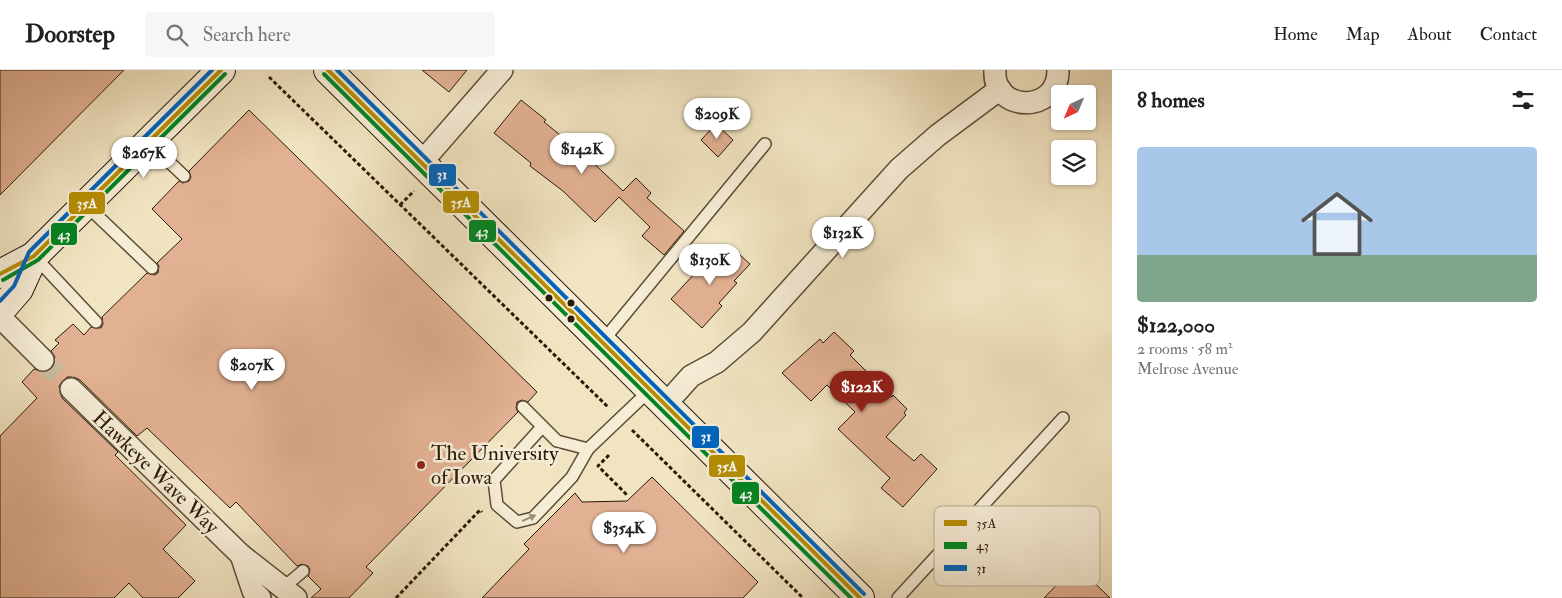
<!DOCTYPE html>
<meta charset="utf-8">
<style>
body{margin:0;font-family:"IM FELL Double Pica",serif;background:#f6f6f6;color:#202124;height:100vh;display:flex;flex-direction:column;font-size:19px;white-space:nowrap}
*{box-sizing:border-box;margin:0}
p{font-size:16px;color:#757577}
.icon{flex:none;width:28px;height:28px;fill:none;stroke:currentColor;stroke-width:2;stroke-linecap:round;stroke-linejoin:round}
.map{position:relative;flex:1;overflow:hidden}
.details{display:flex;flex-direction:column;background:#fff;width:450px}
.details>*{flex:none}
.needle{width:32px;rotate:224deg}
.buttons{position:absolute;left:1051px;top:15px;display:grid;gap:10px}
.buttons a{display:grid;place-items:center;width:45px;height:45px;border-radius:5px;background:#fff;box-shadow:0 1px 4px #0004;font-size:25px}
.price{position:absolute;translate:-50% -42px;padding:0 11px;border-radius:18px;background:#fff;color:#222;font-size:16px;line-height:32px;filter:drop-shadow(0 1px 2px #0008)}
.price::after{content:'';position:absolute;left:50%;top:30px;width:15px;height:11px;margin-left:-8px;background:inherit;clip-path:polygon(0 0,100% 0,50% 100%)}
.price.active{background:#8f2418;color:#fff}
ul{padding:0;list-style:none}
li{display:grid;align-content:center;gap:10px;height:265px;padding:0 25px}
li+li{border-top:1px solid #e0e0e0}
li span{display:grid;place-items:center;height:155px;border-radius:5px;color:#555}
li>.icon{margin-inline-start:auto}
span .icon{width:90px;height:90px;fill:#fffc;stroke-width:1}
li b{font-size:21px}
h2{display:flex;justify-content:space-between;align-items:center;height:60px;padding:0 25px;font-size:21px}
header{display:flex;align-items:center;gap:30px;box-sizing:border-box;height:70px;padding:0 25px;background:#fff;border-bottom:1px solid #e0e0e0}
header strong{font-size:24px}
nav{display:flex;gap:28px;margin-inline-start:auto;font-size:18px}
.search{width:350px;height:45px;background:#f6f6f6;display:flex;align-items:center;gap:12px;box-sizing:border-box;padding:0 18px;border-radius:5px;color:#757577;font-size:19px}
main{display:flex;flex:1;min-height:0}
.map>svg:first-child{display:block}
.building{fill:#e2b193;stroke:#2b1a09}
.lines{fill:none;stroke-linecap:round;stroke-linejoin:round}
.street-tunnel{stroke:#c9bc9c;stroke-width:21;stroke-dasharray:21 11;stroke-linecap:butt}
.lane-casing{stroke:#5c4c37;stroke-width:14}
.street-casing{stroke:#5c4c37;stroke-width:24}
.secondary-casing{stroke:#2b1a09;stroke-width:30}
.path{stroke:#2b1a09;stroke-width:3;stroke-dasharray:4 2.5;stroke-linecap:butt}
.lane{stroke:#f6edd7;stroke-width:11}
.street{stroke:#f6edd7;stroke-width:21}
.secondary{stroke:#f6edd7;stroke-width:28}
.bus-1-casing{stroke:#f6edd7;stroke-width:8}
.bus-2-casing{stroke:#f6edd7;stroke-width:8}
.bus-3-casing{stroke:#f6edd7;stroke-width:8}
.bus-1{stroke:#b58e03;stroke-width:4}
.bus-2{stroke:#008522;stroke-width:4}
.bus-3{stroke:#0065bd;stroke-width:4}
.oneway{fill:#9b8e7a}
.bus-dot{fill:#2b1a09;stroke:#f6edd7;stroke-width:2}
.poi-dot{fill:#8f2418;stroke:#f6edd7;stroke-width:2}
.labels{text-anchor:middle;stroke-width:5;stroke-linejoin:round;paint-order:stroke}
.poi-label{font-size:21px;fill:#2b1a09;stroke:#f6edd7;text-anchor:start}
.street-label{font-size:21px;fill:#2b1a09;stroke:#f6edd7}
.key{fill:#f6edd7;stroke:#b9ae99;stroke-width:1}
.key-label{font-size:14px;fill:#2b1a09}
.line-badge{stroke:#f6edd7;stroke-width:2}
.badge-label{font-size:14px;text-anchor:middle;font-weight:bold;fill:#fff}
</style>
<header>
<strong>Doorstep</strong>
<div class="search"><svg class="icon" aria-label="search" viewBox="0 0 24 24"><circle cx="10" cy="10" r="6"/><path d="M15 15l6 6"/></svg>Search here</div>
<nav><a>Home</a><a>Map</a><a>About</a><a>Contact</a></nav>
</header>
<main>
<div class="map">
<svg width="1112" height="528" viewBox="0 0 1112 528">
<rect width="100%" height="100%" fill="#f1e4c1"/>
<filter id="stains"><feTurbulence type="fractalNoise" baseFrequency=".004" numOctaves="4"/><feColorMatrix values="0 0 0 0 .2 0 0 0 0 .09 0 0 0 0 .02 0 0 0 .5 -.17"/></filter>
<radialGradient id="worn" r=".72"><stop offset=".6" stop-color="#630" stop-opacity="0"/><stop offset="1" stop-color="#630" stop-opacity=".3"/></radialGradient>
<g class="building">
<polygon points="0,0 124,0 0,125"/>
<polygon points="422,0 467,0 449,22"/>
<polygon points="521,30 546,50 544,52 585,85 623,121 636,108 651,123 647,128 684,161 664,185 642,166 650,157 619,127 595,152 563,121 530,96 531,93 494,63"/>
<polygon points="249,40 537,322 528,332 522,330 517,332 516,338 518,342 366,497 373,503 349,528 311,528 321,519 308,506 310,500 308,496 302,494 297,496 236,432 230,438 147,358 137,366 80,310 74,307 67,307 59,316 62,328 118,382 115,385 186,455 163,479 195,511 178,528 143,528 129,513 114,528 0,528 0,366 37,328 22,312 34,299 46,302 52,298 55,287 51,281 59,273 55,270 73,254 84,265 91,257 101,258 103,254 102,247 147,203 154,205 158,203 159,196 157,193 182,169 152,139 179,111 183,113 189,111 191,107 189,101"/>
<polygon points="716,54 733,70 718,87 701,70"/>
<polygon points="730,176 750,194 734,211 737,213 719,233 722,236 702,258 671,229 711,186 716,191"/>
<polygon points="834,262 854,281 850,285 892,327 893,325 907,339 904,343 906,345 886,367 914,391 921,384 937,399 903,437 881,418 890,408 838,359 855,342 827,315 811,331 782,303 820,269 823,273"/>
<polygon points="652,407 758,512 743,528 482,528 529,479 524,474 575,423 582,432 627,431"/>
<polygon points="1076,495 1110,528 1044,528"/>
</g>
<g class="lines">
<polyline class="street-tunnel" points="43,290 71,319"/>
<defs>
<g id="lane">
<polyline points="149,73 184,106"/>
<polyline points="87,136 152,198"/>
<polyline points="34,186 96,252"/>
<polyline points="602,272 765,74"/>
<polyline points="523,337 557,371 588,379 650,320"/>
<polyline points="542,357 494,410 497,435 517,452 533,448 572,407 588,379"/>
<polyline points="284,517 303,501"/>
<polyline points="898,528 1063,348"/>
</g>
<g id="street">
<path d="M995,0C992,43 1059,44 1058,0"/>
<polyline points="421,93 502,0"/>
<polyline points="0,247 43,290"/>
<polyline points="71,319 241,485 296,528"/>
<polyline points="665,335 691,306 717,292 752,262 899,99 938,65 1000,19"/>
<polyline points="241,485 253,521 260,528"/>
</g>
<g id="secondary">
<polyline points="328,0 860,528"/>
<polyline points="0,204 34,186 221,0"/>
<polyline points="0,241 19,219 34,186"/>
</g>
</defs>
<use href="#lane" class="lane-casing"/>
<use href="#street" class="street-casing"/>
<use href="#secondary" class="secondary-casing"/>
<g class="path">
<polyline points="269,7 608,337"/>
<polyline points="400,135 414,121"/>
<polyline points="632,360 803,528"/>
<polyline points="609,385 598,396 628,426"/>
<polyline points="396,528 480,440 482,442"/>
</g>
<use href="#lane" class="lane"/>
<use href="#street" class="street"/>
<use href="#secondary" class="secondary"/>
<defs>
<g id="bus-1">
<polyline points="328,0 860,528"/>
<polyline points="0,204 34,186 221,0"/>
</g>
<g id="bus-2">
<polyline points="324,4 851,528"/>
<polyline points="3,210 38,190 225,4"/>
</g>
<g id="bus-3">
<polyline points="337,0 864,524"/>
<polyline points="0,231 14,216 29,182 212,0"/>
</g>
</defs>
<use href="#bus-1" class="bus-1-casing"/>
<use href="#bus-2" class="bus-2-casing"/>
<use href="#bus-3" class="bus-3-casing"/>
<use href="#bus-1" class="bus-1"/>
<use href="#bus-2" class="bus-2"/>
<use href="#bus-3" class="bus-3"/>
</g>
<defs><path id="oneway-solid" d="M-6-.8H1V-3.2L6.5 0L1 3.2V.8H-6Z" transform="scale(1.25)"/></defs>
<use class="oneway" href="#oneway-solid" transform="translate(529 448) rotate(-24)"/>
<g class="bus-dot">
<circle cx="549" cy="228" r="4.5"/>
<circle cx="571" cy="233" r="4.5"/>
<circle cx="571" cy="249" r="4.5"/>
</g>
<circle class="poi-dot" cx="421" cy="395" r="5"/>
<g class="labels">
<g class="poi-label">
<text x="431" y="390">The University<tspan x="431" dy="24">of Iowa</tspan></text>
</g>
<g class="street-label">
<text transform="translate(156 402) rotate(44)" y="7">Hawkeye Wave Way</text>
</g>
</g>
<rect x="934" y="436" width="166" height="80" rx="8" class="key"/>
<rect x="944" y="450" width="23" height="6" fill="#b58e03"/>
<rect x="944" y="472" width="23" height="7" fill="#008522"/>
<rect x="944" y="495" width="23" height="6" fill="#0065bd"/>
<g class="key-label">
<text x="976" y="458">35A</text>
<text x="976" y="480">43</text>
<text x="976" y="503">31</text>
</g>
<g class="line-badge">
<rect x="428" y="93" width="29" height="24" rx="5" fill="#0065bd"/>
<rect x="442" y="120" width="38" height="24" rx="5" fill="#b58e03"/>
<rect x="68" y="121" width="38" height="24" rx="5" fill="#b58e03"/>
<rect x="468" y="149" width="29" height="24" rx="5" fill="#008522"/>
<rect x="50" y="152" width="28" height="24" rx="5" fill="#008522"/>
<rect x="691" y="355" width="29" height="24" rx="5" fill="#0065bd"/>
<rect x="708" y="384" width="38" height="24" rx="5" fill="#b58e03"/>
<rect x="731" y="411" width="29" height="24" rx="5" fill="#008522"/>
</g>
<g class="badge-label">
<text x="442" y="109">31</text>
<text x="461" y="137">35A</text>
<text x="87" y="138">35A</text>
<text x="482" y="166">43</text>
<text x="64" y="169">43</text>
<text x="706" y="371">31</text>
<text x="727" y="401">35A</text>
<text x="746" y="428">43</text>
</g>
<rect width="100%" height="100%" filter="url(#stains)"/>
<rect width="100%" height="100%" fill="url(#worn)"/>
</svg>
<div class="buttons">
<a><svg class="needle" viewBox="-14 -14 28 28"><path d="M0-13l5 13h-10z" fill="#e53935"/><path d="M0 13l5-13h-10z" fill="#757577"/></svg></a>
<a><svg class="icon" aria-label="layers" viewBox="0 0 24 24"><path d="M12 4l9 5-9 5-9-5zM3 14l9 5 9-5"/></svg></a>
</div>
<b class="price" style="left:717px;top:70px">$209K</b>
<b class="price" style="left:582px;top:105px">$142K</b>
<b class="price" style="left:144px;top:109px">$267K</b>
<b class="price" style="left:843px;top:189px">$132K</b>
<b class="price" style="left:710px;top:216px">$130K</b>
<b class="price" style="left:252px;top:321px">$207K</b>
<b class="price active" style="left:862px;top:343px">$122K</b>
<b class="price" style="left:624px;top:484px">$354K</b>
</div>
<section class="details">
<h2>8 homes<svg class="icon" aria-label="filters" viewBox="0 0 24 24"><path d="M4 7h16M4 17h16"/><circle cx="9" cy="7" r="2"/><circle cx="15" cy="17" r="2"/></svg></h2>
<ul>
<li><span style="background:linear-gradient(#a9c7e8 70%,#7fa58c 0)"><svg class="icon" aria-label="home" viewBox="0 0 24 24"><path d="M3 11l9-7 9 7M6 9v11h12V9"/></svg></span><div><b>$122,000</b><p>2 rooms · 58 m²</p><p>Melrose Avenue</p></div></li>
</ul>
</section>
</main>
